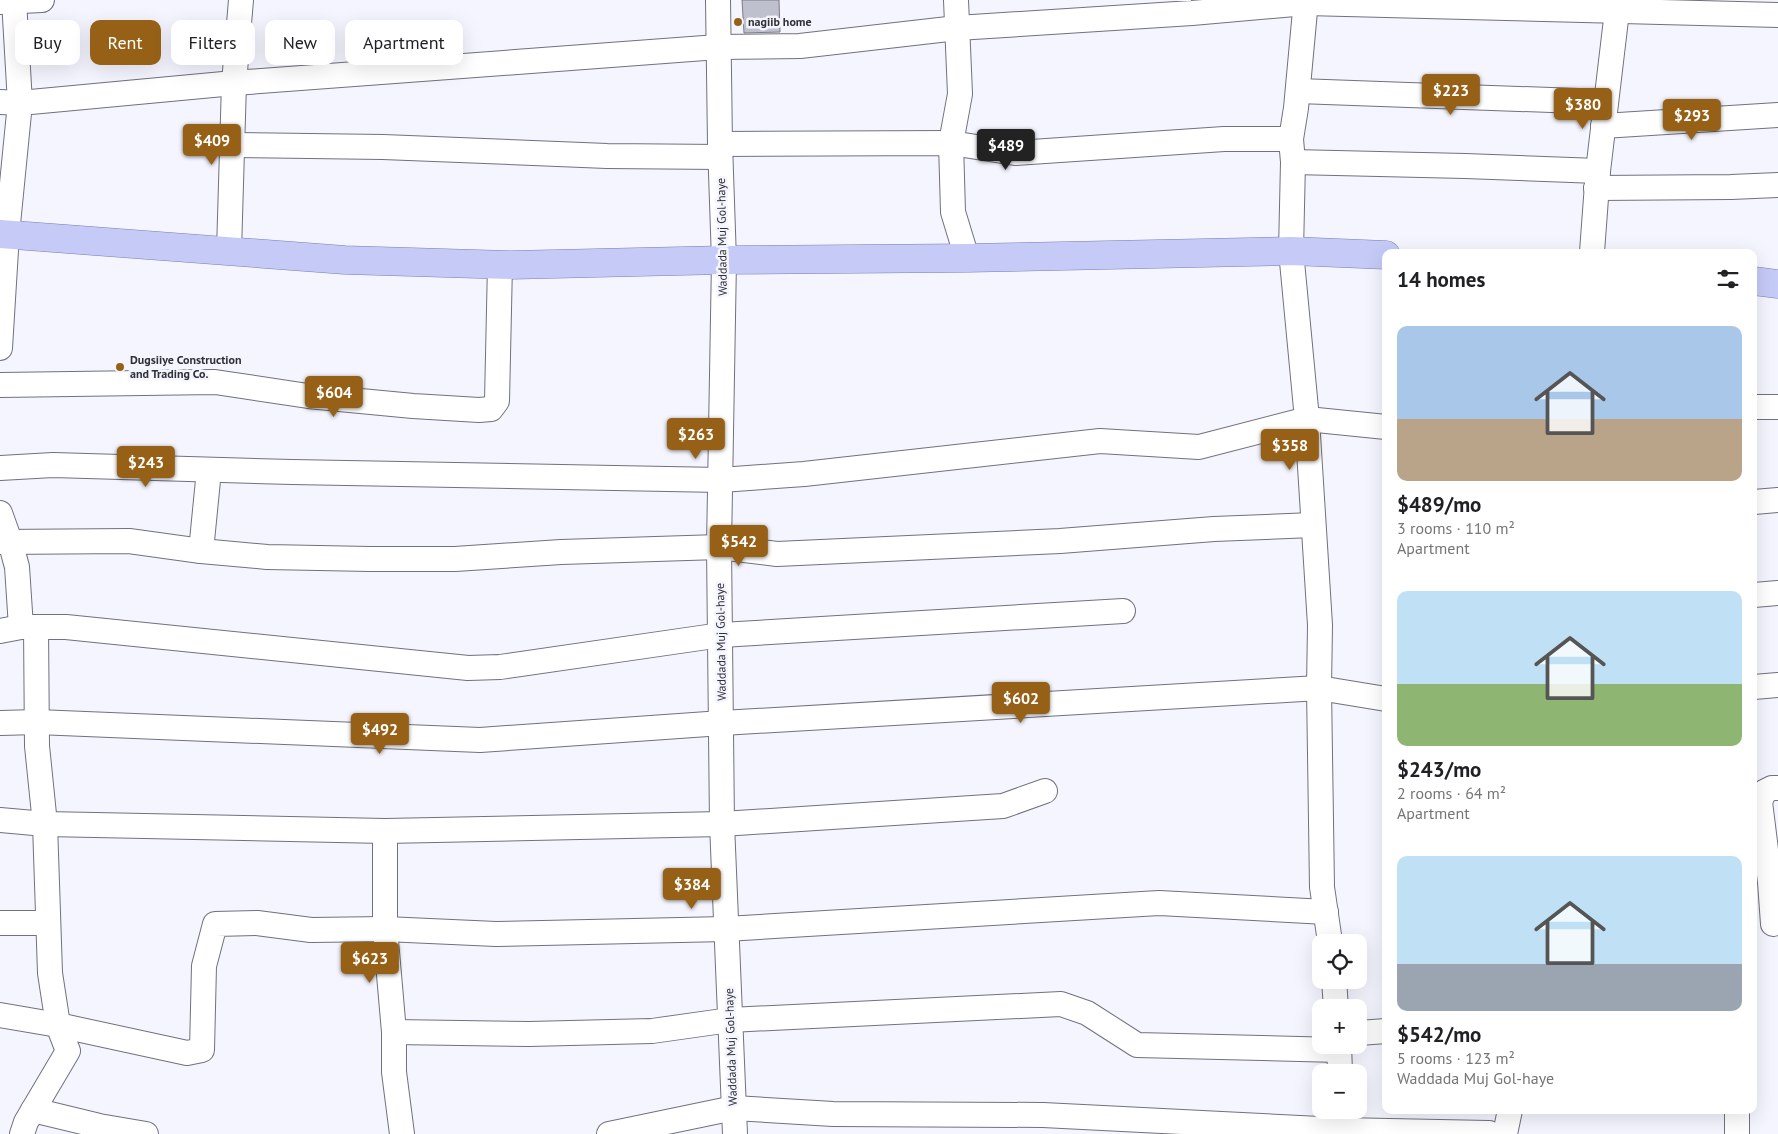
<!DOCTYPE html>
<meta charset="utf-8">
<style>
body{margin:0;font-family:"PT Sans",sans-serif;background:#f2f2f2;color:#202124;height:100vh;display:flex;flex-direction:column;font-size:19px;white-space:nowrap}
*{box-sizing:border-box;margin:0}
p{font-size:16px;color:#757577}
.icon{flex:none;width:28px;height:28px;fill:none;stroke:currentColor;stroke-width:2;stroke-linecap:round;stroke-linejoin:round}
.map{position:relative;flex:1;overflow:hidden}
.drawer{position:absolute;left:1382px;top:249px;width:375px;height:865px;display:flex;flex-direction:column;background:#fff;border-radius:10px;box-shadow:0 5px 20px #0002}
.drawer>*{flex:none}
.guide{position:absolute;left:15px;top:20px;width:475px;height:45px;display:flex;gap:10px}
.controls{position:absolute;left:1312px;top:934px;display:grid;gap:10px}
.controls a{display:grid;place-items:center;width:55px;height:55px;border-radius:10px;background:#fff;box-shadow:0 5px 20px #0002;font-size:25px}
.price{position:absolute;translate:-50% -42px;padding:0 11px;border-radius:5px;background:#966117;color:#fff;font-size:16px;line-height:32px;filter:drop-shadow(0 1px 2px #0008)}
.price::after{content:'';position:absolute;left:50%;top:30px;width:15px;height:11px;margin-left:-8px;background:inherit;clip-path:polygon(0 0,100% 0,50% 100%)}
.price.current{background:#222;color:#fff}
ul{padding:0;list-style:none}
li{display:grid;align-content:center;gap:10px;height:265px;padding:0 15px}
li span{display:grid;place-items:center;height:155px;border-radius:10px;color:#555}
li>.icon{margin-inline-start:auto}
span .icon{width:90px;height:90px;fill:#fffc;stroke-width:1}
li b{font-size:21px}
h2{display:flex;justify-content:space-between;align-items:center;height:60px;padding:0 15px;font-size:21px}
.pill{padding:0 18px;border-radius:10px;background:#fff;box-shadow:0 5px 20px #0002;font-size:18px;line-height:45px}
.pill.current{background:#966117;color:#fff}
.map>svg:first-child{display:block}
.building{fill:#bec0cd;stroke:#7a7b88}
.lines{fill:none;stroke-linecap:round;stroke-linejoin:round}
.minor-casing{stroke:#70717e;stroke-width:26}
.major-casing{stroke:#797eb0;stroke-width:29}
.minor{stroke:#fff;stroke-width:24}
.major{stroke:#c6caf7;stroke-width:28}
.poi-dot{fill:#966117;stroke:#f4f5fe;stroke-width:2}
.labels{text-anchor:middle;stroke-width:5;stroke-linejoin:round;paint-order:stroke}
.poi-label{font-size:12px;font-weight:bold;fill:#303136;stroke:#f4f5fe;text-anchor:start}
.street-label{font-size:12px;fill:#303136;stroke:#f4f5fe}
</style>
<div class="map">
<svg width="1778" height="1134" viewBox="0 0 1778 1134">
<rect width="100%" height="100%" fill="#f4f5fe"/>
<polygon class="building" points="742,0 779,0 780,32 744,33"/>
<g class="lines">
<defs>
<g id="minor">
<polyline points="718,0 720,144 724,260 719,547 722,824 735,1134"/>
<polyline points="956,0 960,94 951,143 953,212 967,258"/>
<polyline points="1306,0 1296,108 1291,139 1293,162 1291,251 1307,419 1320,625 1319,688 1322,887 1330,942"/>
<polyline points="0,2 42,0"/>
<polyline points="1298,91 1606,102"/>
<polyline points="0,102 20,103 234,83 718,47 800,46 957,28 1192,13 1306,3 1778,15"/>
<polyline points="1603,126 1778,115"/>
<polyline points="720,144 951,143 1015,153 1224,139 1291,139"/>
<polyline points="232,145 383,147 607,156 720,157"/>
<polyline points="1293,162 1465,166 1598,171"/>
<polyline points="1596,188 1731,187 1778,185"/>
<polyline points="229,251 234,83 241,0"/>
<polyline points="1592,252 1598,171 1617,11"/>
<polyline points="0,348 7,234 20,103 14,0"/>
<polyline points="0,385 215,382 308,396 413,406 479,410 491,409 497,401 500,264"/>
<polyline points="1754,407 1778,407"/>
<polyline points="0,468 53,465 292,472 721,480 804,474 1100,441 1199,447 1307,419 1386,427"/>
<polyline points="1754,502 1778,500"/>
<polyline points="0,513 10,541 17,567 21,627"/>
<polyline points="0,542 129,541 201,551 267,557 370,559 455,559 561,552 719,547 777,554 1060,541 1214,529 1313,525"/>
<polyline points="201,551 209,470"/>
<polyline points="1754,595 1778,593"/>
<polyline points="0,631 21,627 66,627 468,668 500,667 721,635 1123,611"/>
<polyline points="1754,687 1778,685"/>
<polyline points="0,723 37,722 480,740 722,723 1319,688 1386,699"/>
<polyline points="0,820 45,824 385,831 722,824 1003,806 1045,791"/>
<polyline points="385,831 385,929 394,1032 394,1072 402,1134"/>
<polyline points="0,923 48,923"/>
<polyline points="1773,924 1770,882 1760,802 1764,792 1772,788 1778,788"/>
<polyline points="1334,980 1336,1008"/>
<polyline points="0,1015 58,1025 187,1053 202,1050 204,966 215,924 257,923 311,930 385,929 496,934 726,929 1159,903 1326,912"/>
<polyline points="394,1032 529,1034 652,1031 730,1020 1061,1004 1087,1013 1137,1045 1339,1050"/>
<polyline points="1359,1033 1386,1031"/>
<polyline points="1339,1045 1340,1072"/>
<polyline points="33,1110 99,1126 146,1134"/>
<polyline points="22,1134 26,1122 68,1051 58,1025 50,973 45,824 37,746 36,627"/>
<polyline points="609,1134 734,1108 833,1114 1043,1115 1340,1130 1489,1133 1491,1134"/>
<polyline points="1505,1134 1510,1110"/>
<polyline points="1737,1134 1737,1110"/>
</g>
<g id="major">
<polyline points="0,234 345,260 511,265 724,260 967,258 1291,251 1386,255"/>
<polyline points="1754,281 1778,284"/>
</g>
</defs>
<use href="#minor" class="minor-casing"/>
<use href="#major" class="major-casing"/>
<use href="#minor" class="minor"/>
<use href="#major" class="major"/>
</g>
<g class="poi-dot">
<circle cx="738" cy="22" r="5"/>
<circle cx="120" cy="367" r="5"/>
</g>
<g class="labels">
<g class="poi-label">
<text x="748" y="26">nagiib home</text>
<text x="130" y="364">Dugsiiye Construction<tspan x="130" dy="14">and Trading Co.</tspan></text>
</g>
<g class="street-label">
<text transform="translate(722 237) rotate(-91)" y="4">Waddada Muj Gol-haye</text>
<text transform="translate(721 642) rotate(-91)" y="4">Waddada Muj Gol-haye</text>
<text transform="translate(731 1047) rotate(-92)" y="4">Waddada Muj Gol-haye</text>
</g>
</g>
</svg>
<div class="controls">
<a><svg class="icon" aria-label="locate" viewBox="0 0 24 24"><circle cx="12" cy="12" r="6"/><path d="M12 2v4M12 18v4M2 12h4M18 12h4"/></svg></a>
<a>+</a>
<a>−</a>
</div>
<b class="price" style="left:1451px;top:116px">$223</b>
<b class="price" style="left:1583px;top:130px">$380</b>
<b class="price" style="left:1692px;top:141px">$293</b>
<b class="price" style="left:212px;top:166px">$409</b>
<b class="price current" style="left:1006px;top:171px">$489</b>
<b class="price" style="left:334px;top:418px">$604</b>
<b class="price" style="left:696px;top:460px">$263</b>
<b class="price" style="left:1290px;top:471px">$358</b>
<b class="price" style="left:146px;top:488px">$243</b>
<b class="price" style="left:739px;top:567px">$542</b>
<b class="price" style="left:1021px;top:724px">$602</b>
<b class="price" style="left:380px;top:755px">$492</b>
<b class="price" style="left:692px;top:910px">$384</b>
<b class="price" style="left:370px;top:984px">$623</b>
<div class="guide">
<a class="pill">Buy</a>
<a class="pill current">Rent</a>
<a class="pill">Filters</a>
<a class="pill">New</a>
<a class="pill">Apartment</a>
</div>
<section class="drawer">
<h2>14 homes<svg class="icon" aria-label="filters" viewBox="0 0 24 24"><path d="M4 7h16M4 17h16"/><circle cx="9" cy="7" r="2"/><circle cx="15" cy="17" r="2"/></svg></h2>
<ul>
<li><span style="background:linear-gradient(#a9c7e8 60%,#b9a48a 0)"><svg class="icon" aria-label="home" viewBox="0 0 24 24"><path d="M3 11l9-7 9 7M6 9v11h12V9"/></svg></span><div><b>$489/mo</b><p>3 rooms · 110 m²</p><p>Apartment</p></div></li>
<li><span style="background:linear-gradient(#bfe0f5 60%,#8fb573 0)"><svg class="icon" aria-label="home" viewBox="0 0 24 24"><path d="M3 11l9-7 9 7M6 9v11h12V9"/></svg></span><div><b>$243/mo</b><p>2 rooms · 64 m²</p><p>Apartment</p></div></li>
<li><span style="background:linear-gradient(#bfe0f5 70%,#9aa5b1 0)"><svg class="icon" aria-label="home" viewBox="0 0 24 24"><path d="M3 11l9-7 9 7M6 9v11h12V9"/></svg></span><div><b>$542/mo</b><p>5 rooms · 123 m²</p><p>Waddada Muj Gol-haye</p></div></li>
</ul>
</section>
</div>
